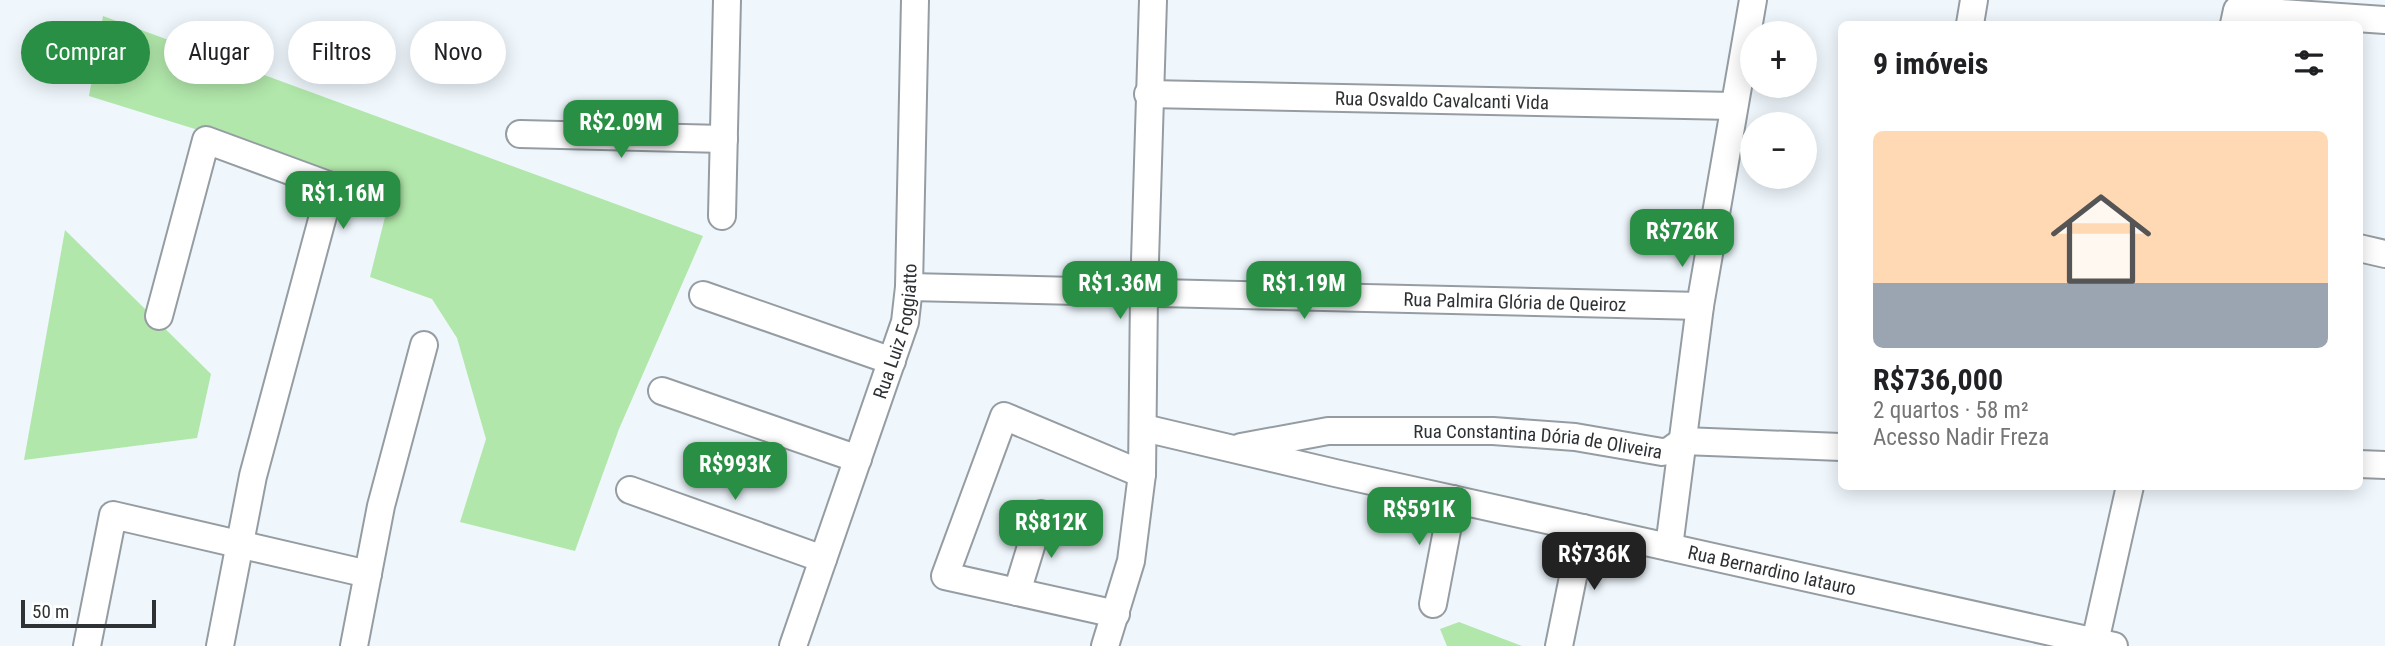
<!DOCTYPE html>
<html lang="pt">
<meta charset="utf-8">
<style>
body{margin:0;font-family:"Roboto Condensed",sans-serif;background:#f6f6f6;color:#202124;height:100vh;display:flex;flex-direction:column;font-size:26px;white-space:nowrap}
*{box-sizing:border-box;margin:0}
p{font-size:23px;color:#757577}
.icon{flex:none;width:38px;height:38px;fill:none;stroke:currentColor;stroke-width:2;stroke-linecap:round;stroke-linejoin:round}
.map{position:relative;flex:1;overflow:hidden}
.drawer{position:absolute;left:1838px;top:21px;width:525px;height:469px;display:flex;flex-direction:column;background:#fff;border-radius:10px;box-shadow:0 4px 18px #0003}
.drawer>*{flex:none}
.top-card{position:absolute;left:21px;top:21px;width:665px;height:63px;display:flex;gap:14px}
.tools{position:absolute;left:1740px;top:21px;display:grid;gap:14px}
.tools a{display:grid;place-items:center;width:77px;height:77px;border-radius:50%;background:#fff;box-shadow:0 4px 18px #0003;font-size:35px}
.scale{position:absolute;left:21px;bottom:18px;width:135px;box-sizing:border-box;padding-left:7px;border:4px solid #2f3234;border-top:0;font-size:19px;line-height:24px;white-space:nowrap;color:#2f3234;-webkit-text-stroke:5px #fff;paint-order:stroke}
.price{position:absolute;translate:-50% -60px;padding:0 16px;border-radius:14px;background:#298f44;color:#fff;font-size:23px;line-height:46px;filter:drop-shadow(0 2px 4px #0008)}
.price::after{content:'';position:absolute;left:50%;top:42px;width:21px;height:16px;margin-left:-10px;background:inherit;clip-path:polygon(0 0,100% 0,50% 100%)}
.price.selected{background:#222;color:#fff}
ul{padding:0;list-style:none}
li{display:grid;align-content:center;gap:14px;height:371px;padding:0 35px}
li+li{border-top:2px solid #e0e0e0}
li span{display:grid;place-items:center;height:217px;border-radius:10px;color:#555}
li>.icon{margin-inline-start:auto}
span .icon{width:126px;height:126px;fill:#fffc;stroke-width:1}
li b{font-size:30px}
h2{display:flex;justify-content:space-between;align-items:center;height:84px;padding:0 35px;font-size:30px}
.pill{padding:0 24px;border-radius:32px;background:#fff;box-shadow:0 4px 18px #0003;font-size:24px;line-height:63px}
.pill.selected{background:#298f44;color:#fff}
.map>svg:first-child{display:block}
.green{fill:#b1e7aa}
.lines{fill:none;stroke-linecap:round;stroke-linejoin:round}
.minor-casing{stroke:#959da2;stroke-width:30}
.minor{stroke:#fff;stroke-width:26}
.labels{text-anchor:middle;stroke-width:7;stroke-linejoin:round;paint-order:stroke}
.street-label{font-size:19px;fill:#2f3234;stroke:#fff}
</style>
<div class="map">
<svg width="2385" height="646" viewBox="0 0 2385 646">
<rect width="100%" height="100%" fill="#eff7fd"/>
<g class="green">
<polygon points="103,16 703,236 619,429 575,551 460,522 486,439 457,338 432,299 370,277 390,197 330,171 89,96"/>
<polygon points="65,230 211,374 197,438 24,460"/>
<polygon points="1459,622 1522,646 1447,646 1440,629"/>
</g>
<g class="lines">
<defs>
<g id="minor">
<polyline points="1970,24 1974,0"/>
<polyline points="2234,24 2237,10 2385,20"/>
<path id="s1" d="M1148,94L1734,106"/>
<polyline points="520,134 724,139"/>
<polyline points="722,216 727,0"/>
<polyline points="2359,248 2385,254"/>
<path id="s2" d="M909,287L1700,306"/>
<polyline points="703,295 892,361"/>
<polyline points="159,316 206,140 331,186 253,476 220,646"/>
<polyline points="662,391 858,459"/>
<path id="s3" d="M1144,428L1335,473L2114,646"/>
<path id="s4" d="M1241,447L1328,431H1493L1575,437L1662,452L1669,451L1683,441L1841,447"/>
<polyline points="2359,464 2385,465"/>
<polyline points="630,490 823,559"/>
<polyline points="1669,547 1700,306 1753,0"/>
<polyline points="1017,592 1041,514"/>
<polyline points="1433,604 1453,499"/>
<polyline points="1116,614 945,576 1004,416 1142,474"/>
<polyline points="2095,642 2130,486"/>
<polyline points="87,646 113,515 368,574"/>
<polyline points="354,646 381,506 424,345"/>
<path id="s5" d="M793,646L905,322L909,287L915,0"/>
<polyline points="1105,646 1131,561 1142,474 1144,293 1153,0"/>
<polyline points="1559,646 1583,528"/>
</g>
</defs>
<use href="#minor" class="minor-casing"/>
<use href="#minor" class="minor"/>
</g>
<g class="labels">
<g class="street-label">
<text dy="7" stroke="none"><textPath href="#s1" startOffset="294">Rua Osvaldo Cavalcanti Vida</textPath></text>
<text dy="7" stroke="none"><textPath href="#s2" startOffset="606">Rua Palmira Glória de Queiroz</textPath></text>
<text dy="7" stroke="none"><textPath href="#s5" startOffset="332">Rua Luiz Foggiatto</textPath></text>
<text dy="7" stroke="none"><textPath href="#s4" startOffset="299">Rua Constantina Dória de Oliveira</textPath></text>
<text dy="7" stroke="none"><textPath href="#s3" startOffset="644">Rua Bernardino Iatauro</textPath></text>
</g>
</g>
</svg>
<div class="tools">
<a>+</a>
<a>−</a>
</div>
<div class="scale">50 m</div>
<b class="price" style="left:621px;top:160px">R$2.09M</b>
<b class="price" style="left:343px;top:231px">R$1.16M</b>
<b class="price" style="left:1682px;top:269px">R$726K</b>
<b class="price" style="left:1120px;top:321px">R$1.36M</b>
<b class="price" style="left:1304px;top:321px">R$1.19M</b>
<b class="price" style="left:735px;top:502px">R$993K</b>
<b class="price" style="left:1419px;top:547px">R$591K</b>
<b class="price" style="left:1051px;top:560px">R$812K</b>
<b class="price selected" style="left:1594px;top:592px">R$736K</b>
<div class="top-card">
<a class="pill selected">Comprar</a>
<a class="pill">Alugar</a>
<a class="pill">Filtros</a>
<a class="pill">Novo</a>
</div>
<section class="drawer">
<h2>9 imóveis<svg class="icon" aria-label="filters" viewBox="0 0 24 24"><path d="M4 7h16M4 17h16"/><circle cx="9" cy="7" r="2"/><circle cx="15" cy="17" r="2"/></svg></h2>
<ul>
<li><span style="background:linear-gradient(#ffd9b3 70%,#9aa5b1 0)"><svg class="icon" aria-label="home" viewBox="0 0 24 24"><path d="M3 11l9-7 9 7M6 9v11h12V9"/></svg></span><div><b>R$736,000</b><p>2 quartos · 58 m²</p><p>Acesso Nadir Freza</p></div></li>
</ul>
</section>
</div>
